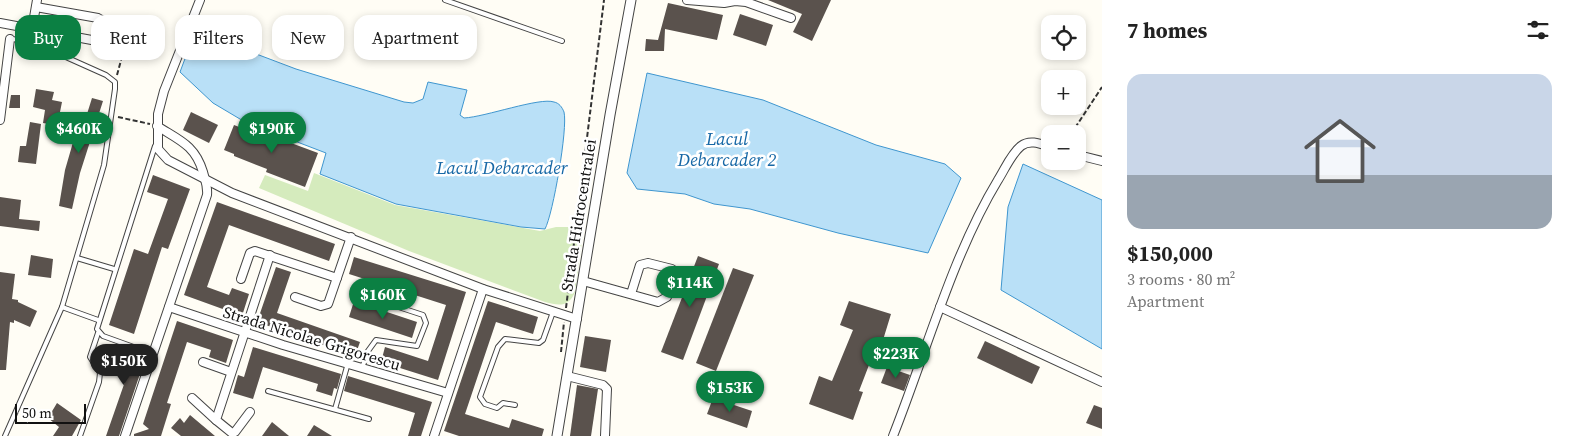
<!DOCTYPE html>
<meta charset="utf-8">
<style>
body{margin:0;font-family:"Source Serif 4",serif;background:#f2f2f2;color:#222;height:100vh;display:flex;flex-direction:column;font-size:19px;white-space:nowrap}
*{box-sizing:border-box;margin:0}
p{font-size:16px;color:#767676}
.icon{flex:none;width:28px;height:28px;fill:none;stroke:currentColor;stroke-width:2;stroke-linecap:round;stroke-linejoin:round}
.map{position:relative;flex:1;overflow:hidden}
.drawer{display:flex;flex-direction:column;background:#fff;width:475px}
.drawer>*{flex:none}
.guide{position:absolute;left:15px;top:15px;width:475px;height:45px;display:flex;gap:10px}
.tools{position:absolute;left:1041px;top:15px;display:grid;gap:10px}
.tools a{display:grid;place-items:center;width:45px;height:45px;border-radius:10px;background:#fff;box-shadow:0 2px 8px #0003;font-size:25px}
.scale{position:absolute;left:15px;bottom:12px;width:71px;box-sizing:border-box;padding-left:5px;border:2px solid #111;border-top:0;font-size:14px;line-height:18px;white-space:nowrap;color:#111;-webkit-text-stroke:4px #fff;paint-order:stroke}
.price{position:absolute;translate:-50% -42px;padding:0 11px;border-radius:18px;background:#0b8043;color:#fff;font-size:16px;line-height:32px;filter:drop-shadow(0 1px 2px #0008)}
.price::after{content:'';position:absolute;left:50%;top:30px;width:15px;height:11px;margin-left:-8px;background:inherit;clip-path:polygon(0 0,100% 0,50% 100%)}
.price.selected{background:#222;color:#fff}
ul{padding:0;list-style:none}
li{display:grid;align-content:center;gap:10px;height:265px;padding:0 25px}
li span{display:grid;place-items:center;height:155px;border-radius:15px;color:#555}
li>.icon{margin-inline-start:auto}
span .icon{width:90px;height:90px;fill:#fffc;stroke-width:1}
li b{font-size:21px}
h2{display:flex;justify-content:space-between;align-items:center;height:60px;padding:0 25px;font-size:21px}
.tag{padding:0 18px;border-radius:15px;background:#fff;box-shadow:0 2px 8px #0003;font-size:18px;line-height:45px}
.tag.selected{background:#0b8043;color:#fff}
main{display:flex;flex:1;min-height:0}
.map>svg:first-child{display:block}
.green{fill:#d5ebbd}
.water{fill:#b9e0f7;stroke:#3f96cf}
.building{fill:#5a524d}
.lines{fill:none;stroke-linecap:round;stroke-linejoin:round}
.service-casing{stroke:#444;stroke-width:6}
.minor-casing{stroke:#444;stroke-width:10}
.tertiary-casing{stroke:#444;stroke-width:11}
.path{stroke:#333;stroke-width:2;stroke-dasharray:5 2.5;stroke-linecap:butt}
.service{stroke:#fff;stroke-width:4}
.minor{stroke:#fff;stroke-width:8}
.tertiary{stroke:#fff;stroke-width:9}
.labels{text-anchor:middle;stroke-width:5;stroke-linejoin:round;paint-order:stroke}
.street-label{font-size:16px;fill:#111;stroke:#fff}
.water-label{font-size:18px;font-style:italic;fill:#1768a6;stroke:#fff}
</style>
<main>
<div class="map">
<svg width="1102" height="436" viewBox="0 0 1102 436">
<rect width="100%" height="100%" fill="#fffdf5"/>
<path class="green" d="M314,173L395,205L540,231L556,227H584L575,292C569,307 559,306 545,302L409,251L259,188L265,175L308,191Z"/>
<g class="water">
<path d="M206,35L296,69L404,102L413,103L423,99L428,82L467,90L460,115L464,118C485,117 540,97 554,102C559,103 562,107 564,112C568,128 553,214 545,229L521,227L396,204L320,174L326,153L245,122L213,103L180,72L186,56Z"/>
<polygon points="647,73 763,100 876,145 945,164 961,178 928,253 838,233 750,209 714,204 685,194 637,189 627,173"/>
<polygon points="1023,164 1102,200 1102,349 1001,290 1008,207"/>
</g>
<g class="building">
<polygon points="768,0 831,0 812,41 793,32 802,14"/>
<polygon points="668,3 723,15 717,40 665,29 664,51 645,51 646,39 658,40"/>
<polygon points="740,14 773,25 766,46 733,35"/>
<polygon points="36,89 54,92 52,100 62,102 60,112 69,114 66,127 43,123 45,110 33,107"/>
<polygon points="11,95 20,95 20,108 9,108"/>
<polygon points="92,98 103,101 80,173 72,209 59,206 65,170 76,132 83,113 87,114"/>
<polygon points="191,112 218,125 209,143 183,130"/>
<polygon points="30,122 41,124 36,164 18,162 20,146 26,146"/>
<polygon points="234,125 247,130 248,127 318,153 305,187 266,172 267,169 234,156 234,154 224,150"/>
<polygon points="153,175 190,189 168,249 162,247 134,334 109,325 134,249 148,254 168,199 147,192"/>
<polygon points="0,197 21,200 19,219 40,221 39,231 0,226"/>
<polygon points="217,202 335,244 329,261 229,225 207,287 229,295 232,288 249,294 242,316 184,295"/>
<polygon points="31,255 53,259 51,278 28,275"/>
<polygon points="698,256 719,264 683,360 661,352"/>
<polygon points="354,257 466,292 438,380 381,362 385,347 428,361 446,305 349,274"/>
<polygon points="276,267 291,272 277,313 360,342 355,356 257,322"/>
<polygon points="733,268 754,275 716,371 696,363"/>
<polygon points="0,272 15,274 12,299 18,300 18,302 37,311 30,327 14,320 14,323 10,322 6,370 0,370"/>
<polygon points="354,301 417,322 412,338 349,317"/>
<polygon points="488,301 538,317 533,334 496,322 465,414 509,428 512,419 544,429 542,436 459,436 444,431"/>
<polygon points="849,301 891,314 883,340 879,339 859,391 863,392 853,420 809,404 819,376 832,381 853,330 840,325"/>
<polygon points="177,321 233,340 226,363 209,357 211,350 187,342 167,403 171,404 161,436 134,436 134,434 149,429 143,424"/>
<polygon points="585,336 611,340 606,372 580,367"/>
<polygon points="985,341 1040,367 1032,384 977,358"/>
<polygon points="111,347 145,359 119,436 106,436 129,370 105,363"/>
<polygon points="253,347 341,374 337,389 334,388 332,396 316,391 318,384 263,367 253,399 233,393 238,375 244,377"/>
<polygon points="887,367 910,375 904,391 881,383"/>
<polygon points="348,376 432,402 421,436 408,436 415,413 344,391"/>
<polygon points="577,385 598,389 591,436 570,436"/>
<polygon points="713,398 752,411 747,428 707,414"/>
<polygon points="57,403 81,420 72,436 53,436 59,427 48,418"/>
<polygon points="1094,405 1102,408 1102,429 1086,423"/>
<polygon points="190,415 215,436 181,436 171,428 180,418 184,423"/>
<polygon points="272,422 289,436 262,436"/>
<polygon points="314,425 332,436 307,436"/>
</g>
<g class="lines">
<defs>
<g id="service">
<polyline points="445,0 562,41"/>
<polyline points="77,258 114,269"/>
<polyline points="62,307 98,320"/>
<polyline points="153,354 103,336 97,329 155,146"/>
<polyline points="362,368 368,351 376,340 417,346 426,323 423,315 365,296"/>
<polyline points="268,391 369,419"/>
<polyline points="515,405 503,403 497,408 485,404 480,397 498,347 505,339 539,343 543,340 553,312"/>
<polyline points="335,409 348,363"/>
<polyline points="5,436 62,307 104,165 115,89 115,82 106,75 30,41 11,39"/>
<polyline points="80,436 99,382 100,373 90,357 98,333"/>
</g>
<g id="minor">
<polyline points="200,0 164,91 158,114 158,149 168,160 232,193 483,289 577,319"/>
<polyline points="687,0 724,3 735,1 746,2 791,18"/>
<polyline points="0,23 97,41 103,40 107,29 105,22 98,18 36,7"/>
<polyline points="32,29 37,0"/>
<polyline points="0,120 10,39"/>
<polyline points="1078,155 1102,161"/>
<polyline points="241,279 250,253 255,251 337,278"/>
<polyline points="583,281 658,302 667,297 674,275 672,269 648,263 640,265 631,294"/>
<polyline points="295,297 321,306 328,304 351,237"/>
<polyline points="169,307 283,345 448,393"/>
<polyline points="940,307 1102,382"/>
<polyline points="203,362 231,372"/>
<polyline points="567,376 603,385 607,389 605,436"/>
<polyline points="192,398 216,420"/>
<polyline points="250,412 235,432 232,433 216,420 270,255"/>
<path d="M125,436L207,195C208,186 205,180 203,172C195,145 179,140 157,126"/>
<polyline points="434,436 483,289"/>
<path d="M893,436C926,353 952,256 998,180C1005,169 1011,154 1021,146C1030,139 1041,144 1050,147"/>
</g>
<polyline id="tertiary" points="557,436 610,115 631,0"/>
</defs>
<use href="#service" class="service-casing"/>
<use href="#minor" class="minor-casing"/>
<use href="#tertiary" class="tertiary-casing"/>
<g class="path">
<polyline points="52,42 70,51"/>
<polyline points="117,75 126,42 134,25"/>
<polyline points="118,117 150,124"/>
<polyline points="1071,134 1102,87"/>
<polyline points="566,308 604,0"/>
<polyline points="561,352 564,322"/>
</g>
<use href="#service" class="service"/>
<use href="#minor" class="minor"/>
<use href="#tertiary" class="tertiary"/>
</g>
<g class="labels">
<g class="street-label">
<text transform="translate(578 215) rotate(-81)" y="6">Strada Hidrocentralei</text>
<text transform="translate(312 338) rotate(17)" y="6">Strada Nicolae Grigorescu</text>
</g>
<g class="water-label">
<text x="727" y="145">Lacul<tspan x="727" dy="21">Debarcader 2</tspan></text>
<text x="502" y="174">Lacul Debarcader</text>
</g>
</g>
</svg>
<div class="tools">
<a><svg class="icon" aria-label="locate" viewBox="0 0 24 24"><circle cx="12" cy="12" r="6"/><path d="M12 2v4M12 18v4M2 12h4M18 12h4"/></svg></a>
<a>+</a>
<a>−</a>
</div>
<div class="scale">50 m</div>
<b class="price" style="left:79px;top:154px">$460K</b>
<b class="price" style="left:272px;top:154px">$190K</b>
<b class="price" style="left:690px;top:308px">$114K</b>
<b class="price" style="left:383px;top:320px">$160K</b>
<b class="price" style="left:896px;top:379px">$223K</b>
<b class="price selected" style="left:124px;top:386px">$150K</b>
<b class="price" style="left:730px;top:413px">$153K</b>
<div class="guide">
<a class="tag selected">Buy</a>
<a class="tag">Rent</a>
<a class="tag">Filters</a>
<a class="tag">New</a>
<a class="tag">Apartment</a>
</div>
</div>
<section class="drawer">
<h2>7 homes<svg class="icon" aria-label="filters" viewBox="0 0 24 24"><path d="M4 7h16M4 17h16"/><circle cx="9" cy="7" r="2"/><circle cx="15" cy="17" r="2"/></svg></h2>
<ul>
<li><span style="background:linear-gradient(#c9d6e8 65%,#9aa5b1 0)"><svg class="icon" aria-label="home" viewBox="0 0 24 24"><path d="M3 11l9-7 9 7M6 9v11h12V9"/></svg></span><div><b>$150,000</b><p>3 rooms · 80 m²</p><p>Apartment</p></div></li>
</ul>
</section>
</main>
